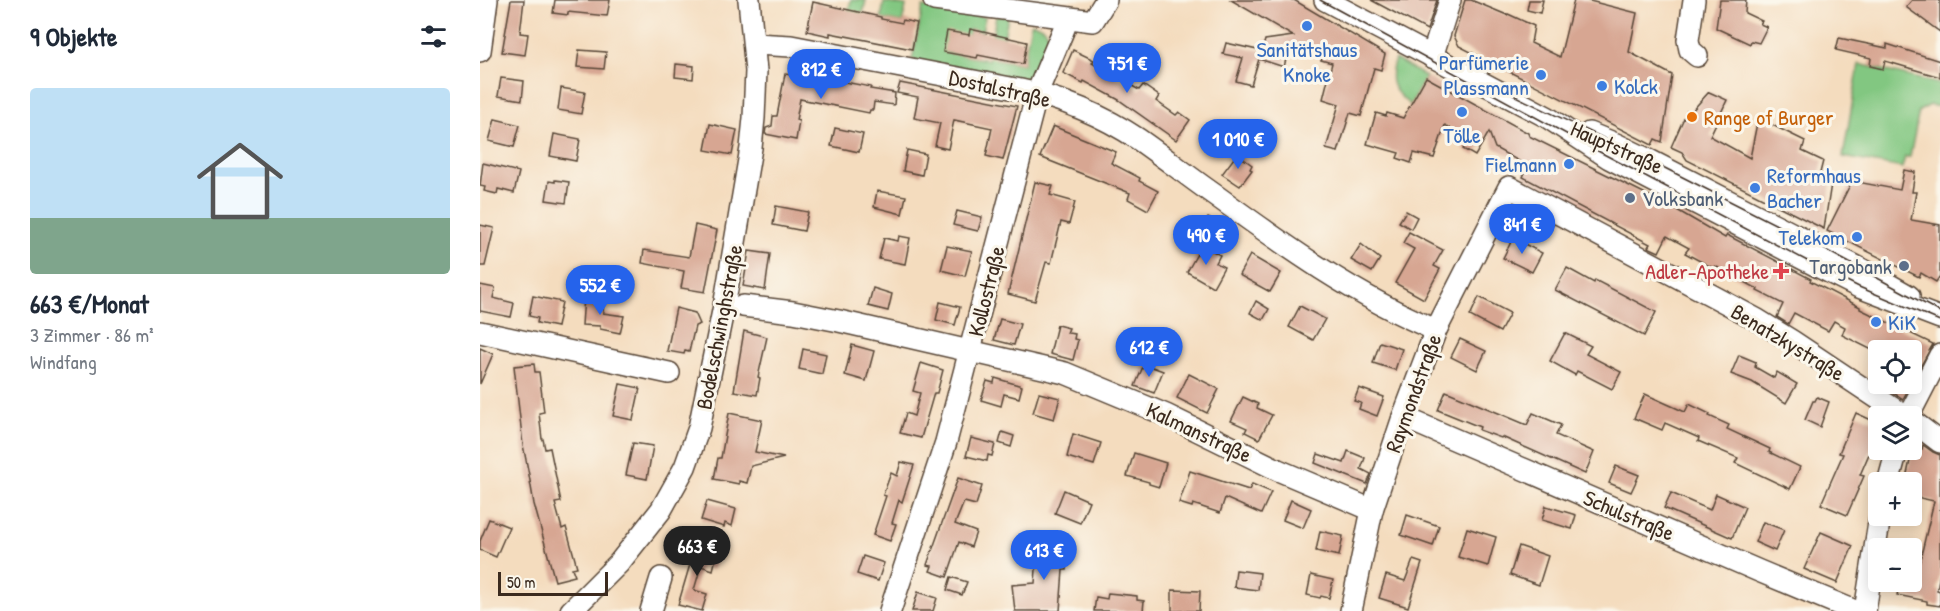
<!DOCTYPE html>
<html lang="de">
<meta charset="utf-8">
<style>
body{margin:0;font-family:"Patrick Hand",sans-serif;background:#f6f6f7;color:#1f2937;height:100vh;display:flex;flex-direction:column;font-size:22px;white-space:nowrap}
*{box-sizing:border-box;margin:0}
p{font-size:20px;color:#747a83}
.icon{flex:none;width:33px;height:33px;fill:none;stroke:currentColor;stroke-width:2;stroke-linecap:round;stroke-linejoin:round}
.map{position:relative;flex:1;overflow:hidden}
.panel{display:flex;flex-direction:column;background:#fff;width:480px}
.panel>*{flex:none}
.buttons{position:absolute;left:1388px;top:340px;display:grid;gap:12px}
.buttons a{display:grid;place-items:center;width:54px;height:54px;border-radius:6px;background:#fff;box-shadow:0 3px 15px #0003;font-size:30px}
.scale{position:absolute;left:18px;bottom:15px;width:110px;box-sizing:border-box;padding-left:6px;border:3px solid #3b2a1e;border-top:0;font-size:16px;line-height:21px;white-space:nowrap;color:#3b2a1e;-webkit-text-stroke:4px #fbf7ec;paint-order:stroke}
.price{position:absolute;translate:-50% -51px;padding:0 14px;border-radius:21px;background:#2563eb;color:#fff;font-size:20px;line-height:39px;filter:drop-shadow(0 2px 3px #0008)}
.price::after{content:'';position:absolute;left:50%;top:36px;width:18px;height:14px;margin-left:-9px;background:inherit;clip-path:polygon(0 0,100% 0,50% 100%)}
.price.on{background:#222;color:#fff}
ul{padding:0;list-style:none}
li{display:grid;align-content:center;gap:12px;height:318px;padding:0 30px}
li span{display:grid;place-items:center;height:186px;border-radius:6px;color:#555}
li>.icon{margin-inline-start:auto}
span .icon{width:108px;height:108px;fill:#fffc;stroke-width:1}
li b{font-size:26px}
h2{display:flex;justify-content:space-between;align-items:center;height:72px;padding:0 30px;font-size:26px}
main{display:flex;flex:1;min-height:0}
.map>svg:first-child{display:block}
.green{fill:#82c781;stroke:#5e7850;stroke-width:1.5}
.building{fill:#d7a692}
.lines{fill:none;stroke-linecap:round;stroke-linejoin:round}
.minor-casing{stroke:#574536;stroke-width:24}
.minor{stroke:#fff;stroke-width:21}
.tram{stroke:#3b2a1e;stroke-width:1.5}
.shop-dot{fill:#3f7fe0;stroke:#fbf7ec;stroke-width:2}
.food-dot{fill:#e8710a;stroke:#fbf7ec;stroke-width:2}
.service-dot{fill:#5c6f8a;stroke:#fbf7ec;stroke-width:2}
.health-dot{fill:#e0444e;stroke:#fbf7ec;stroke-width:2}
.labels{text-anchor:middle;stroke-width:6;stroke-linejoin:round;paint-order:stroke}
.shop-label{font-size:22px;fill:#366cbe;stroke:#fbf7ec;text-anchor:end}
.street-label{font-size:22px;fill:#3b2a1e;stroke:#fbf7ec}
.food-label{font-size:22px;fill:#c56008;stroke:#fbf7ec;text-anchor:start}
.service-label{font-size:22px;fill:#4e5e75;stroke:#fbf7ec;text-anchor:start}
.health-label{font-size:22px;fill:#be3a42;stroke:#fbf7ec;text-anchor:end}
</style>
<main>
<section class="panel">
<h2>9 Objekte<svg class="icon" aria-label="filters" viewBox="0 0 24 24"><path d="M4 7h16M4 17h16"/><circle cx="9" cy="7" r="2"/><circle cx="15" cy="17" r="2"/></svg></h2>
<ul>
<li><span style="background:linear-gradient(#bfe0f5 70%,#7fa58c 0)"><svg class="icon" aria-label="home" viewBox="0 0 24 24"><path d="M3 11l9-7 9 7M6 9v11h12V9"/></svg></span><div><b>663 €/Monat</b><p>3 Zimmer · 86 m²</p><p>Windfang</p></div></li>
</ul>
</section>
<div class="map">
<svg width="1460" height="611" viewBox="0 0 1460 611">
<rect width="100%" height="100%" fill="#fbf7ec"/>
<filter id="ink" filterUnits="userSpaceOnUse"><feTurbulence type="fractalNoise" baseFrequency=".0167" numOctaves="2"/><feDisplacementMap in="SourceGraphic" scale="12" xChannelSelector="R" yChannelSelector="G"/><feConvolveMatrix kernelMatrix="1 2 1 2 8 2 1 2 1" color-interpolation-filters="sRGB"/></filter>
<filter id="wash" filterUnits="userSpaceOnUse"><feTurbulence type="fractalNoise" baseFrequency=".008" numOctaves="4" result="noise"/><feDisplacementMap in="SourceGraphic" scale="24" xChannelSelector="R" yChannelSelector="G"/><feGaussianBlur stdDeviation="1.35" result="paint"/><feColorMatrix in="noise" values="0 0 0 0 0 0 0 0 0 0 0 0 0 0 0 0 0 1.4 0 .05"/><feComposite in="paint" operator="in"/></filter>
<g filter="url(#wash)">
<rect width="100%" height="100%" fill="#f4dcbe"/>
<g class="green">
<polygon points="371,0 386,0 383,14 367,17"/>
<polygon points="404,2 426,6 422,23 401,19"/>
<path d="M443,7L505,17L502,32L490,29L489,35L464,52L508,60L516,16L528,17L524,37L516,59L543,64L551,23C561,25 566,27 569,37L553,75L548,79L539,81L432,60Z"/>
<path d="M915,59L946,77L930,105C912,90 907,82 915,59Z"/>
<polygon points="1379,64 1460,84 1460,107 1450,105 1439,111 1430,157 1425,157 1422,168 1363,157"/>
</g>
<g id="blocks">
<g class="building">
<polygon points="31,0 44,0 40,33 48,34 45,55 22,52"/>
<polygon points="75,0 130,0 127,16 88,12 88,15 73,13"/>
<polygon points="751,0 814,0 905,54 901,70 894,68 881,116 870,113 858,152 846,149 859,104 843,99 852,63 841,60 842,58 809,47 804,67 779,59 771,85 756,81 763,58 743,54 746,43 782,51 785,40 813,36"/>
<polygon points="891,0 957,0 947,30"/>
<polygon points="985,0 991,0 1027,15 1028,14 1054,26 1051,43 1080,57 1094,0 1106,0 1157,13 1149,52 1192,75 1182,142 1175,139 1172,145 979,46 974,36"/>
<polygon points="1049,0 1063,0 1060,13 1047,10"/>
<polygon points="1240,0 1266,0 1265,13 1282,21 1280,24 1287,27 1279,43 1271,41 1270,44 1236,28"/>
<polygon points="1432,0 1460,0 1460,32 1426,7"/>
<polygon points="333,2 401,17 401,19 422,23 423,20 437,23 432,49 350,33 350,36 327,31"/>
<polygon points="490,29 547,42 543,64 498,55 497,58 463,52 467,31 489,35"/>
<polygon points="1359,38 1407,48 1407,44 1460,61 1460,77 1405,61 1403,69 1390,66 1391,58 1356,50"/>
<polygon points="99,50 126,52 124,69 97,67"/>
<polygon points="593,50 614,60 612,63 659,90 663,85 679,96 676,101 696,115 699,112 710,120 696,140 639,100 604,81 603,83 583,73"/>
<polygon points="196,64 214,66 213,79 195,77"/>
<polygon points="313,72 391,87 390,89 415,93 414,105 394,102 393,110 390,110 389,113 320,99 316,120 319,121 316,140 285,134 286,128 292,126 293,116 297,116 305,74 312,75"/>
<polygon points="946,77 1048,133 1049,136 1190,206 1245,238 1247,235 1331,279 1330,281 1380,307 1380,309 1453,344 1431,383 1431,351 1394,351 1362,335 1365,327 1354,321 1348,331 1314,313 1308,324 1297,317 1303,304 1277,291 1278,289 1235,266 1233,268 1205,253 1209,248 1187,236 1179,252 1168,247 1170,244 1043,177 1048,166 1015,148 1009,132 995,156 983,149 989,138 965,125 954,158 934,153 931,163 917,158 919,153 887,144 896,113 906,116 907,113 923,118"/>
<polygon points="21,78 44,81 42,100 18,96"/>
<polygon points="420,83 537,106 523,160 506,156 512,128 474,120 468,149 455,146 460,123 434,118 438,97 417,93"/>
<polygon points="81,88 105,92 101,114 78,110"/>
<polygon points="1229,92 1247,100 1230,136 1270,158 1278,118 1325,141 1322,151 1343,161 1340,173 1352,177 1344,229 1207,160 1202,152 1191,147 1207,111 1210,113"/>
<polygon points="15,119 40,125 34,147 9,141"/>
<polygon points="230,124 257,130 252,155 225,150"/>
<polygon points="573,126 636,152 631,163 660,178 659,181 678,191 668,210 648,199 650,193 560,157"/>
<polygon points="355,128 383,134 379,152 351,146"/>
<polygon points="74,134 100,139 96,161 70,156"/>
<polygon points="427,150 446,154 442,175 423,171"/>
<polygon points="757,154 772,165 770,169 772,170 760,186 742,174"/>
<polygon points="3,163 39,172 34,193 18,189 17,194 4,191 5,187 0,186"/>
<polygon points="1424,170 1435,172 1432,192 1436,192 1431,220 1460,225 1460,276 1456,282 1441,273 1439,277 1347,231 1372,181 1420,190"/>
<polygon points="75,180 89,182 86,203 66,200 69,181 75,182"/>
<polygon points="555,182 573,186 570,195 595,202 589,224 581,222 571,263 566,262 555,301 528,294"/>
<polygon points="397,191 426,196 422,214 394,207"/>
<polygon points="296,206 328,212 324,231 293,225"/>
<polygon points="477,211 502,217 498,231 473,225"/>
<polygon points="926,211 937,217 931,229 919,222"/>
<polygon points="728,218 742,225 734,239 721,232"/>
<polygon points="0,225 14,228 5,266 0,266"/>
<polygon points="215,225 237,230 225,292 201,288 204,271 162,263 164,250 209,257"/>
<polygon points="929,232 963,250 954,266 960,269 944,299 915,283 934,249 923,243"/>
<polygon points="419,236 430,238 425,264 399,259 404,238 418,241"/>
<polygon points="1033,238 1062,253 1052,272 1023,258"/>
<polygon points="881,244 900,259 892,272 871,260"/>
<polygon points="722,245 740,255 736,263 744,267 733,287 707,272"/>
<polygon points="467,246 492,251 485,276 461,270"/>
<polygon points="269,251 290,254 285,290 263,286"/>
<polygon points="770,255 801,273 790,292 759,275"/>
<polygon points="1087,268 1114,283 1115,280 1176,312 1164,336 1075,290"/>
<polygon points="0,285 15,288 13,298 34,303 31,317 0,311"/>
<polygon points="393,288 412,294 408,311 388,306"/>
<polygon points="53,296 82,302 77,327 57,323 58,318 49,316"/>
<polygon points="104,297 124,297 123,313 144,316 140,333 120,329 120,326 102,325"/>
<polygon points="999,297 1030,313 1020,332 990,316"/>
<polygon points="776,301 789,309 783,320 770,313"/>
<polygon points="460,302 480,307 475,325 456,320"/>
<polygon points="820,306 845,319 833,340 809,327"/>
<polygon points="196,308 215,313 220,324 215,326 209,352 205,351 204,354 187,351"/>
<polygon points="520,319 540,324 534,345 514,340"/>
<polygon points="577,325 589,328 587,333 595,334 594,339 598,340 593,360 570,354"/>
<polygon points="264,331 287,337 278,377 280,378 277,395 254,391"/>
<polygon points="1085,333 1111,346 1106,354 1141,372 1132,389 1097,371 1095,375 1070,361"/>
<polygon points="980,339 1006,351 997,370 971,357"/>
<polygon points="900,342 922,349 915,370 893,363"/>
<polygon points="372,345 394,351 386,381 365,375"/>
<polygon points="0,348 13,354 0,384"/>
<polygon points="323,349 346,354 342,374 319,369"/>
<polygon points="1259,355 1276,362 1275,367 1294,378 1297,372 1317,384 1306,403 1272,382 1251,374"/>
<polygon points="441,363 463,370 457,393 454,393 441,438 420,433 426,413 434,416 440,393 433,391"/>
<polygon points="54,364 55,372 59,372 64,412 59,413 62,439 63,439 65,449 70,448 81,502 75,503 82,529 86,527 97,567 92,568 95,576 75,581 54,504 49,475 43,445 34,366"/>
<polygon points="664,364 683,371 674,393 655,386"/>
<polygon points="709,374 739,389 727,413 697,398"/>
<polygon points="515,378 542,386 539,398 524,394 521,406 501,400 507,381 514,383"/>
<polygon points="140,384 160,388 153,420 133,416"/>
<polygon points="1399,384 1431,384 1423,399"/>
<polygon points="879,388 904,397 897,416 879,409 881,403 874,401"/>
<polygon points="966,391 1047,425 1053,413 1081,425 1076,435 1114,452 1105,474 1022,437 1021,438 999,430 1000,427 958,410"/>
<polygon points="559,393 580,398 574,419 553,413"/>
<polygon points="1165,394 1205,412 1209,404 1230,414 1229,416 1249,425 1247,429 1290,449 1289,452 1320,467 1310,489 1255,463 1258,458 1218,441 1219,438 1185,423 1182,430 1154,418"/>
<polygon points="763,397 778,404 777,408 792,415 779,439 765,432 767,428 751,421"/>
<polygon points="1337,397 1349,402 1340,427 1325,420 1333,401 1335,401"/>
<polygon points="249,413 282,420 275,452 304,458 271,466 267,483 259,481 259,484 234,479 238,458 241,458"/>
<polygon points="1376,413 1398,423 1398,433 1380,475 1384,476 1367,515 1341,504 1363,454 1359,453"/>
<polygon points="522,432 534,436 531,447 519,443"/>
<polygon points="593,434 621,443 614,465 587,457"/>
<polygon points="491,438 515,444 512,456 508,455 507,461 486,456"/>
<polygon points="153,443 173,446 167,479 146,475"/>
<polygon points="1443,445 1453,452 1460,455 1460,573 1457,590 1460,591 1460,606 1447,604 1447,601 1417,595 1420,582 1431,582 1431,562 1439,564 1454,501 1431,496 1431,483 1425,483 1433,447 1442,449"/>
<polygon points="868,451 885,458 881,469 891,474 887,484 835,463 838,454 864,463"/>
<polygon points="654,453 686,463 679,487 669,484 669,482 647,476"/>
<polygon points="421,462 434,465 422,502 419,500 412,523 416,524 410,541 393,535 406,496 403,495 411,473 417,476"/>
<polygon points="1136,466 1159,475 1151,492 1129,483"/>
<polygon points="710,471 769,490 772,484 791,492 781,514 745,498 740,513 713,504 712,507 699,503"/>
<polygon points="478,478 502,486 496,505 484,502 475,524 496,532 491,547 479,542 467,577 450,571 452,566 447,565"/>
<polygon points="584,490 609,501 600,523 575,513"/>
<polygon points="1191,493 1230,510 1236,494 1265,507 1252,538 1184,508"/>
<polygon points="811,500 831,509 823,528 803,520"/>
<polygon points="227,501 256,509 252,526 245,523 244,527 221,520"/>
<polygon points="1066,506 1096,515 1092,529 1062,520"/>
<polygon points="927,515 959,526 953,546 921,535"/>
<polygon points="9,519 29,527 16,557 0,550 0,541"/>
<polygon points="1283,522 1304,530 1295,551 1275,542"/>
<polygon points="987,528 1016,537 1008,566 978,557"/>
<polygon points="840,531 863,536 859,556 836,551"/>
<polygon points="1341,532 1373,546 1357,583 1324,569"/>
<polygon points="558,543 584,545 584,550 589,550 587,570 583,570 580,611 535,611 532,585 555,583"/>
<polygon points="216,544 238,550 233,570 221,566 214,590 227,594 222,611 198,605"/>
<polygon points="1039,546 1068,556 1059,585 1030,575"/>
<polygon points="383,556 404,563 398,581 377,574"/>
<polygon points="933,560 942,563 928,607 899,598 906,575 925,581"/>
<polygon points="756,570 780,573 778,590 754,587"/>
<polygon points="831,575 853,580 849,598 841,596 840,598 827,595"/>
<polygon points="471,577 487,582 482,595 467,590"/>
<polygon points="692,590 720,591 719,611 692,611"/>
<polygon points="438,592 457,598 453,611 432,611"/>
<polygon points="628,593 657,596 657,600 664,601 663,611 614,611 616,597 627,599"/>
</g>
</g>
</g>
<g filter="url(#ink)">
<use href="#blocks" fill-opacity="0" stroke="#574536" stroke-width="1.5"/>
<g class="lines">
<defs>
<g id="minor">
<polyline points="454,0 613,21 626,0"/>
<polyline points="845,0 1067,117 1129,158 1335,265 1379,287 1460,318"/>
<polyline points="1214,0 1208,40 1210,50 1217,56"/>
<path d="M274,44L311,46L541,90C581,98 624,116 658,139C684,157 709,177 735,195C804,245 876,297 956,330"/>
<polyline points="0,51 7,0"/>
<polyline points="952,57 970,0"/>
<polyline points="1109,133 1136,144 1171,161 1387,272 1429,296"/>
<polyline points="263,306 313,312 359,321 585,373 686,415 798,470 892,510"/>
<polyline points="0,332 189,373"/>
<polyline points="923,417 1279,571 1375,611"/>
<polyline points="1428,417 1460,355"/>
<polyline points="1431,420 1460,442"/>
<polyline points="1408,483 1417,450"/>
<polyline points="91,611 139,563 181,510 205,467 219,428 245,301 271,148 274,118 276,71 269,0"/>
<polyline points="171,611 181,578"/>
<polyline points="410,611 466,442 557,93 588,19"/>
<polyline points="871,611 892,510 923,417 956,330 1029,187 1276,319 1312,341 1426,417"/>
<polyline points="1385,611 1400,516"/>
</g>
</defs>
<use href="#minor" class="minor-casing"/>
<use href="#minor" class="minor"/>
<g class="tram">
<polyline points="840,0 1114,149 1335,265 1379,287 1460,321"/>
<polyline points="1027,92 1171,161 1342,248 1460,312"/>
</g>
</g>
</g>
<g class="shop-dot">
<circle cx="827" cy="26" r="6"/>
<circle cx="1061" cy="75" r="6"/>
<circle cx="1122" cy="86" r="6"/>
<circle cx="982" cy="112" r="6"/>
<circle cx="1089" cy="164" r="6"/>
<circle cx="1275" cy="188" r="6"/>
<circle cx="1377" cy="237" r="6"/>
<circle cx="1396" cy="322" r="6"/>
</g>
<circle class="food-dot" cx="1212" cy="117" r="6"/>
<g class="service-dot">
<circle cx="1150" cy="198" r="6"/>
<circle cx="1424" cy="266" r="6"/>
</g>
<path class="health-dot" d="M1298 262h6v6h6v6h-6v6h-6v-6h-6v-6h6z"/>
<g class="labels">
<g class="shop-label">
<text x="827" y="57" text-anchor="middle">Sanitätshaus<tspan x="827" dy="25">Knoke</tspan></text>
<text x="1049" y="70">Parfümerie<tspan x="1049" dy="25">Plassmann</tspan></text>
<text x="1134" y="94" text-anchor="start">Kolck</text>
<text x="982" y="143" text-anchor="middle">Tölle</text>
<text x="1077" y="172">Fielmann</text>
<text x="1287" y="183" text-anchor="start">Reformhaus<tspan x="1287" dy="25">Bacher</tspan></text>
<text x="1365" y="245">Telekom</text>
<text x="1408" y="330" text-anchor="start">KiK</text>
</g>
<g class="street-label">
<text transform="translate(520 88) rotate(13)" y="8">Dostalstraße</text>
<text transform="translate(1137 147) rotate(24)" y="8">Hauptstraße</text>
<text transform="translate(506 291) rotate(-76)" y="8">Kollostraße</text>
<text transform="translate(239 327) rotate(-79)" y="8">Bodelschwinghstraße</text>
<text transform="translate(1308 342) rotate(31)" y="8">Benatzkystraße</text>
<text transform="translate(933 393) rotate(-70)" y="8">Raymondstraße</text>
<text transform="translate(719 432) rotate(25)" y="8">Kalmanstraße</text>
<text transform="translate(1149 515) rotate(23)" y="8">Schulstraße</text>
</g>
<g class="food-label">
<text x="1224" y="125">Range of Burger</text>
</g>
<g class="service-label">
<text x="1162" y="206">Volksbank</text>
<text x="1412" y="274" text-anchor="end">Targobank</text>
</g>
<g class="health-label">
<text x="1289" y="279">Adler-Apotheke</text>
</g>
</g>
</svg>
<div class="buttons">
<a><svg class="icon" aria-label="locate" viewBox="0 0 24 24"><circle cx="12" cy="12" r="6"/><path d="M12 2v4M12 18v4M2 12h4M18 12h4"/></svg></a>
<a><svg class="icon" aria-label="layers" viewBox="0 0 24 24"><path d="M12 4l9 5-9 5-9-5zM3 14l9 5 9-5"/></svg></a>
<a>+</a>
<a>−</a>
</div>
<div class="scale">50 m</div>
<b class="price" style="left:647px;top:94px">751 €</b>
<b class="price" style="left:341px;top:100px">812 €</b>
<b class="price" style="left:758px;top:170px">1 010 €</b>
<b class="price" style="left:1042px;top:255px">841 €</b>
<b class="price" style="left:726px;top:266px">490 €</b>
<b class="price" style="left:120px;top:316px">552 €</b>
<b class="price" style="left:669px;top:378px">612 €</b>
<b class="price on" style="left:217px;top:577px">663 €</b>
<b class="price" style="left:564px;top:581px">613 €</b>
</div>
</main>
